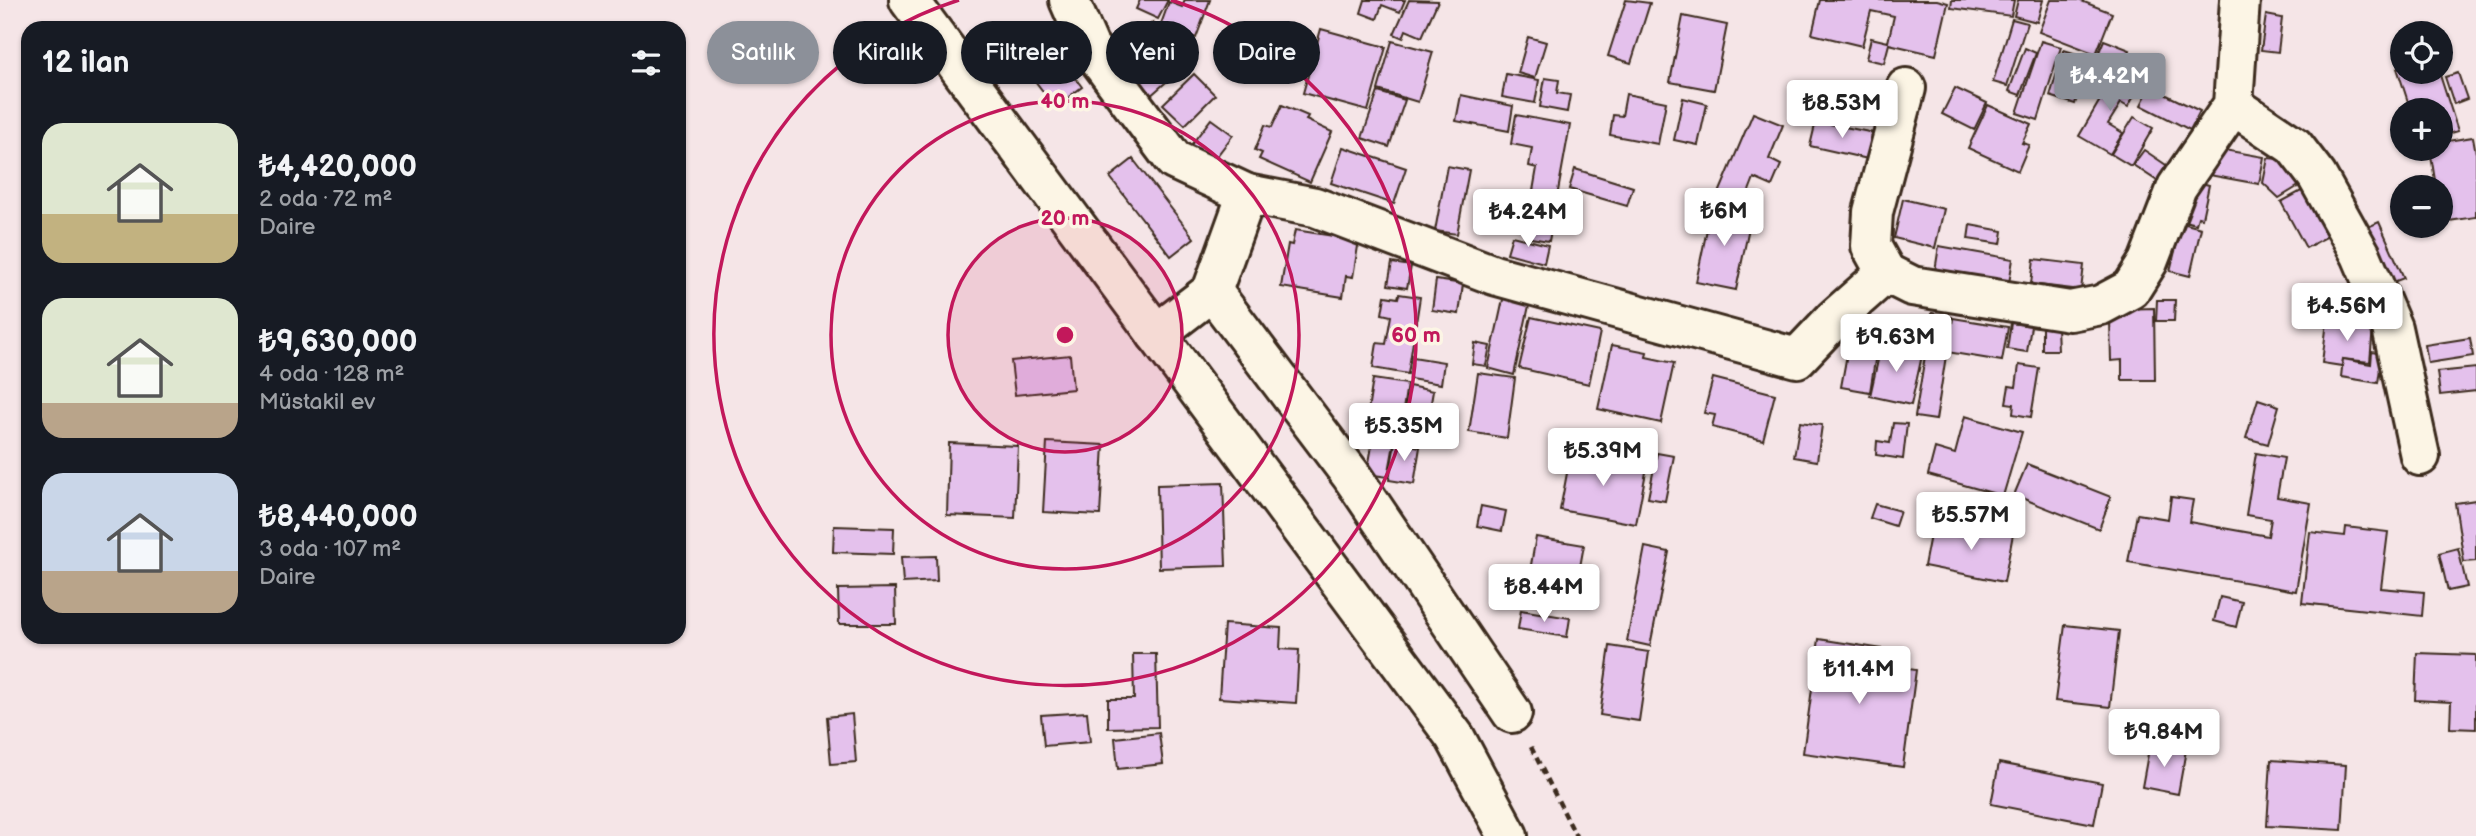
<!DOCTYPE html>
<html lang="tr">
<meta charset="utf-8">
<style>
body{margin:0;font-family:"Balsamiq Sans",sans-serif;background:#20242c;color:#f1f3f6;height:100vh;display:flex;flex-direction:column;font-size:26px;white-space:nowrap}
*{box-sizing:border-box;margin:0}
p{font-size:23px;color:#9ea1a6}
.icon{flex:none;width:38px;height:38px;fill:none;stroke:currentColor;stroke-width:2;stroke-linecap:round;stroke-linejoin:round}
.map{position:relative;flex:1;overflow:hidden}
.details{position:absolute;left:21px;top:21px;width:665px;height:623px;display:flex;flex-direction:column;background:#171b24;border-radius:21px;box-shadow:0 2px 5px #0004}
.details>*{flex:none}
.banner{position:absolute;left:707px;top:21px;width:665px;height:63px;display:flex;gap:14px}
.buttons{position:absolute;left:2390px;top:21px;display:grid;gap:14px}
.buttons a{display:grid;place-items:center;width:63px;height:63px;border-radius:50%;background:#171b24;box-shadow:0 2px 5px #0004;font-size:35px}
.price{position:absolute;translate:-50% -60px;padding:0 16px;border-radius:7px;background:#fff;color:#222;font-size:23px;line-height:46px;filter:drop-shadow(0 2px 4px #0008)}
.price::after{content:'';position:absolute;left:50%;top:42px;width:21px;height:16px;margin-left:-10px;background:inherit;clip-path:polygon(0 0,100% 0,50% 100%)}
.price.on{background:#8c9099;color:#fff}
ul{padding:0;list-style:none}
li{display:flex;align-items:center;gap:21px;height:175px;padding:0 21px}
li span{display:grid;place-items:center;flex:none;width:196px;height:140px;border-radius:21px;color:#555}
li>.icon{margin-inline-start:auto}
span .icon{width:84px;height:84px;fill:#fffc;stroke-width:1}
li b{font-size:30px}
h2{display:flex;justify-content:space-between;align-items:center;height:84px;padding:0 21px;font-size:30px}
.pill{padding:0 24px;border-radius:32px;background:#171b24;box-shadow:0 2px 5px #0004;font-size:24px;line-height:63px}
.pill.on{background:#8c9099;color:#fff}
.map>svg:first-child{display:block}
.building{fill:#e4c1ec;stroke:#3b2a1e;stroke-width:2}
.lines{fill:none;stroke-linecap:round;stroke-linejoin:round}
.minor-casing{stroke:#3b2a1e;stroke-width:44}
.path{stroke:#3b2a1e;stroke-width:4.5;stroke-dasharray:7 5;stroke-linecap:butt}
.minor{stroke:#fcf5e5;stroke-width:38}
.ring{fill:none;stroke:#c2185b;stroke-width:3.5}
.centre{fill:#c2185b;stroke:#fcf5e5;stroke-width:3.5}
.ring-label{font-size:21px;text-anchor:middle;font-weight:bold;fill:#c2185b;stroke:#fcf5e5;stroke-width:7;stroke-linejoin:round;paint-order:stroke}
</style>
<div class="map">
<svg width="2476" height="836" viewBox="0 0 2476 836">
<rect width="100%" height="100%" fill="#f5e5e7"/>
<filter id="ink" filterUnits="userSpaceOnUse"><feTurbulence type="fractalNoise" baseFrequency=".0143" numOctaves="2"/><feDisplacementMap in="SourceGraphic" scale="14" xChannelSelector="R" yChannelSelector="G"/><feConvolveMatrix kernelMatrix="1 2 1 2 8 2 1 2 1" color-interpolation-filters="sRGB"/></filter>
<g filter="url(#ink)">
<g class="building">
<polygon points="1140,0 1168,0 1158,19 1136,9"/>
<polygon points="1185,0 1210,0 1196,38 1161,24 1169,2 1182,7"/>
<polygon points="1365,0 1405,0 1400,12 1382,5 1377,19 1361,13"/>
<polygon points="1409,0 1438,1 1422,37 1406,30 1403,38 1394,34"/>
<polygon points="1626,0 1650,3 1631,63 1608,56"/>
<polygon points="1820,0 1937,0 1948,3 1936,55 1889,44 1884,63 1866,59 1871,38 1888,42 1894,16 1871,11 1862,46 1812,34"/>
<polygon points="1952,0 2014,0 2011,16 1951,8"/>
<polygon points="2018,0 2043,0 2037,22 2014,16"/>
<polygon points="2051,0 2079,0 2112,13 2096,54 2039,32"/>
<polygon points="2266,15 2282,18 2278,52 2261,50"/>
<polygon points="1683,16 1727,25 1714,90 1670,82"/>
<polygon points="2012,19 2027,23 2007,86 1993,82"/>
<polygon points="1153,22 1188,63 1149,97 1114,56"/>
<polygon points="1321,29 1386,47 1368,111 1303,93"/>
<polygon points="1528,37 1546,42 1535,78 1518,73"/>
<polygon points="2104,40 2130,50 2123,69 2096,59"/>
<polygon points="1392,41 1433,52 1418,102 1378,90"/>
<polygon points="2041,41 2061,47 2038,120 2017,113"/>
<polygon points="2025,48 2036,53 2020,95 2009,91"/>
<polygon points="2064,50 2089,58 2087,66 2096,69 2089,91 2080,88 2075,104 2050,96"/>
<polygon points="1056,52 1082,87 1055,107 1029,73"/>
<polygon points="2132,53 2156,64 2148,81 2124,70"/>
<polygon points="2403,66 2403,72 2439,72 2458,131 2441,136 2441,110 2429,110 2427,103 2410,108 2397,68"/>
<polygon points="2117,71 2141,84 2128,107 2121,103 2108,124 2123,133 2110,154 2079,136"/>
<polygon points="2458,73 2467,99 2454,104 2445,77"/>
<polygon points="1194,74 1215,95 1185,125 1163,104"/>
<polygon points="1506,74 1539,80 1535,103 1502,97"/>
<polygon points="1545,78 1559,80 1557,93 1570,95 1567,112 1540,107"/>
<polygon points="1856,84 1877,89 1870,122 1849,118"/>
<polygon points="2150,87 2200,111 2190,130 2141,105"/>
<polygon points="1955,88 1987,103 1974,130 1942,114"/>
<polygon points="1378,92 1405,100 1389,147 1362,138"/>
<polygon points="1626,94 1666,102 1658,144 1610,135 1613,115 1622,116"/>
<polygon points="1461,95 1513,106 1509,131 1456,121"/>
<polygon points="1683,98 1707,104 1698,145 1674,140"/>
<polygon points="1282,105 1308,116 1306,120 1332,132 1310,182 1259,159 1262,153 1255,150 1265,125 1272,127"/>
<polygon points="1988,105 2031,124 2022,143 2029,145 2018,171 1968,148"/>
<polygon points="1753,113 1783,125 1769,159 1781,165 1772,186 1754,178 1742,209 1717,198"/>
<polygon points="1516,115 1570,125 1549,241 1525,237 1537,168 1529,166 1532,148 1511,144"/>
<polygon points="2134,117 2153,128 2131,166 2111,154"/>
<polygon points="1211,119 1233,135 1213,161 1191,145"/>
<polygon points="1816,121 1874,133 1868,159 1810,146"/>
<polygon points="2473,137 2476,153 2476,217 2442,222 2441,187 2436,187 2430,149 2441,149 2441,142"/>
<polygon points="1343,147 1406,168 1394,204 1331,183"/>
<polygon points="2213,148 2264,157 2259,184 2209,175"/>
<polygon points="2144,150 2172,169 2162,184 2133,165"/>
<polygon points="2268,158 2279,159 2294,170 2302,184 2279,198 2263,183"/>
<polygon points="1133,159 1194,238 1171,256 1110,177"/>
<polygon points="1447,166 1469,170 1457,234 1435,231"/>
<polygon points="1575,169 1633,187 1627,206 1569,189"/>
<polygon points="2194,181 2209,185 2202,218 2198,217 2196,224 2184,221"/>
<polygon points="2303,190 2328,236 2306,248 2281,202"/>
<polygon points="1903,199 1944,209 1935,248 1894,238"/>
<polygon points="1712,205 1752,213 1736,290 1696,282"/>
<polygon points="2379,222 2404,278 2383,286 2359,231"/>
<polygon points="2182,223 2201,228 2190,276 2170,271"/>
<polygon points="1970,225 2003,231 2001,244 1968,239"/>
<polygon points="1295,230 1359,240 1353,277 1346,276 1343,297 1281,287 1288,244 1292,245"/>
<polygon points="1512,236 1548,245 1544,263 1507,253"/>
<polygon points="1939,246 2013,259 2009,283 1935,271"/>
<polygon points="2034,259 2084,265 2081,290 2031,284"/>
<polygon points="1392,263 1411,266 1407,288 1388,285"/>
<polygon points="1436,280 1463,284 1459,314 1432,310"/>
<polygon points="1399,294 1420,297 1408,374 1373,368 1377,343 1386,344 1391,316 1382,314 1385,296 1398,298"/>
<polygon points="1504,295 1530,301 1514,375 1488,368"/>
<polygon points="2157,300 2175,300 2174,321 2156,321"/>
<polygon points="2154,308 2155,380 2122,380 2122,360 2111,361 2110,319 2122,318 2122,309"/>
<polygon points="1932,313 1952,317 1936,420 1915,417"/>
<polygon points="1531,317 1600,332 1589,384 1519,368"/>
<polygon points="1953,318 2008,327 2002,361 1947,352"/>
<polygon points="2327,321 2373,327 2370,362 2343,359 2342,366 2322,363"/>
<polygon points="2011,323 2031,326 2027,352 2007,349"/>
<polygon points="2042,327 2057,327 2058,350 2042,350"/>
<polygon points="2470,338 2473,356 2428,363 2425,345"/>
<polygon points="1882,342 1923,351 1911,405 1870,396"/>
<polygon points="1475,343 1490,346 1486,366 1472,364"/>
<polygon points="1612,345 1647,352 1646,357 1674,363 1661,423 1598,409"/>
<polygon points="1848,349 1876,354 1870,392 1841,387"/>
<polygon points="2372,352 2382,354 2378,383 2341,377 2343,359 2371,364"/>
<polygon points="1070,355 1073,389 1015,395 1011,361"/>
<polygon points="1413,357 1444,362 1441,384 1410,379"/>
<polygon points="2019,365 2039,368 2031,417 2013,414 2014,404 2006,403 2009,386 2016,387"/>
<polygon points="2476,368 2476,391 2440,395 2437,372"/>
<polygon points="1478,373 1515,378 1507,438 1469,432"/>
<polygon points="1713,378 1775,394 1763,440 1712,427 1715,415 1704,413"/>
<polygon points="1373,379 1407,384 1398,442 1364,436"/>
<polygon points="1409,386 1433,391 1424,444 1399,440"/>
<polygon points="2258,399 2279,406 2268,444 2246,438"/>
<polygon points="1965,416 2022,432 2003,496 1928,475 1935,448 1955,454"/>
<polygon points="1800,422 1822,425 1817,461 1794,457"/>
<polygon points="1893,423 1907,424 1903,459 1876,455 1877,441 1890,443"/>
<polygon points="1373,440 1394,444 1388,477 1367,474"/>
<polygon points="1047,442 1104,445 1100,515 1043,512"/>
<polygon points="1395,442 1420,447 1414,484 1389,480"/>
<polygon points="949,443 1018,446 1015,518 947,515"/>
<polygon points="1571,452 1647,467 1636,524 1560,510"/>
<polygon points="1657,453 1674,456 1665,501 1648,498"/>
<polygon points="2256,453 2284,458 2277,497 2311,503 2296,591 2128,562 2137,514 2168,519 2171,497 2193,500 2189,522 2268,536 2271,519 2246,515"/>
<polygon points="2027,464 2111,497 2099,529 2014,495"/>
<polygon points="1223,483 1226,566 1159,568 1157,485"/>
<polygon points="2476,500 2476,561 2464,562 2455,503"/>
<polygon points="1875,504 1900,511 1895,526 1870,518"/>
<polygon points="1481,506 1506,511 1502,531 1477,526"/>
<polygon points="1961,524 2013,534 2004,582 1924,566 1931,530 1959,535"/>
<polygon points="834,526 894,528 893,554 833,552"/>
<polygon points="2346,527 2388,532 2381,588 2424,592 2422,616 2302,603 2310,532 2345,536"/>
<polygon points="1536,537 1584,545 1580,567 1572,566 1569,583 1529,576"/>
<polygon points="1645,547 1669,552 1650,646 1627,641"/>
<polygon points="2458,548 2467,587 2448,591 2439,553"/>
<polygon points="936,556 937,581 903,583 901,557"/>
<polygon points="895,588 896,624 839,624 838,589"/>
<polygon points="2220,597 2242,602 2236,627 2214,621"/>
<polygon points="1521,610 1570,618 1567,637 1518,629"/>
<polygon points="1224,624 1281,628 1280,649 1299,650 1296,703 1219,698"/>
<polygon points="2065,625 2119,631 2110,707 2055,701"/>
<polygon points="1819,639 1883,649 1881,665 1916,670 1903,767 1803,753"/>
<polygon points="1610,646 1649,652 1639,721 1600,715"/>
<polygon points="2417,653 2476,655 2476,729 2450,728 2451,702 2415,700"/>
<polygon points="1133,654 1156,654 1158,727 1108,728 1108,699 1134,699"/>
<polygon points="1087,712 1090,742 1044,746 1041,715"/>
<polygon points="852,714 856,762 831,764 827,717"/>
<polygon points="1159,733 1163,764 1118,769 1115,738"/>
<polygon points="2150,743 2186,750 2178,794 2142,787"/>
<polygon points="2271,760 2346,765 2342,830 2267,826"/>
<polygon points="1999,763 2102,783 2094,824 1991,804"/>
</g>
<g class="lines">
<defs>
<g id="minor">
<polyline points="909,0 1455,737 1508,836"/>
<polyline points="1069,0 1089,46 1174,160 1247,194"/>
<polyline points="2233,105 2294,146 2317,176 2361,255 2392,328 2420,456"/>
<polyline points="1886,273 1871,246 1873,212 1906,88"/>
<polyline points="1212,291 1351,475 1512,713"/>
<polyline points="1156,334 1212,291 1247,194 1315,207 1494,275 1797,358 1835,318 1886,273 1912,286 2070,311 2101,305 2131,289 2148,262 2177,187 2233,105 2240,0"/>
</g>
</defs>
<use href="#minor" class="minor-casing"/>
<polyline class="path" points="1531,747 1576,836"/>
<use href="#minor" class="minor"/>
</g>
</g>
<circle cx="1065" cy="335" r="117" fill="#c2185b" fill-opacity=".12"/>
<g class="ring">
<circle cx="1065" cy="335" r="117"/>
<circle cx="1065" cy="335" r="234"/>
<path d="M1171 0A351 351 0 1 1 959 0"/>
</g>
<circle cx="1065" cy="335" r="10" class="centre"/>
<g class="ring-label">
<text x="1065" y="108">40 m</text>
<text x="1065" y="225">20 m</text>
<text x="1416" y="342">60 m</text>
</g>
</svg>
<div class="buttons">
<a><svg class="icon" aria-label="locate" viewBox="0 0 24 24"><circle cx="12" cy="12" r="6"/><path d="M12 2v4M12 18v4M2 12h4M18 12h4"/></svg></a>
<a>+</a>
<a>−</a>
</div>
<b class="price on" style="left:2110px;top:113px">₺4.42M</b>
<b class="price" style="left:1842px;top:140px">₺8.53M</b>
<b class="price" style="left:1724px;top:248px">₺6M</b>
<b class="price" style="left:1528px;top:249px">₺4.24M</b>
<b class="price" style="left:2347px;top:343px">₺4.56M</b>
<b class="price" style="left:1896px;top:374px">₺9.63M</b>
<b class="price" style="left:1404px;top:463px">₺5.35M</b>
<b class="price" style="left:1603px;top:488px">₺5.39M</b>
<b class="price" style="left:1971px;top:552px">₺5.57M</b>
<b class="price" style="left:1544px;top:624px">₺8.44M</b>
<b class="price" style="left:1859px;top:706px">₺11.4M</b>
<b class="price" style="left:2164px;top:769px">₺9.84M</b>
<div class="banner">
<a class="pill on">Satılık</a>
<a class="pill">Kiralık</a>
<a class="pill">Filtreler</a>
<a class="pill">Yeni</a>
<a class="pill">Daire</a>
</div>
<section class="details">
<h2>12 ilan<svg class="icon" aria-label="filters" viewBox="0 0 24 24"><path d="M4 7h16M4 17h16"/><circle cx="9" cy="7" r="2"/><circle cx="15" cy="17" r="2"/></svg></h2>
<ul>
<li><span style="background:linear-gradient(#dfe7d0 65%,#c2b280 0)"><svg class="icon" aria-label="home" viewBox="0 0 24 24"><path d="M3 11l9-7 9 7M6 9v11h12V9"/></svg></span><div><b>₺4,420,000</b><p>2 oda · 72 m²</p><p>Daire</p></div></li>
<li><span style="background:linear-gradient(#dfe7d0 75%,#b9a48a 0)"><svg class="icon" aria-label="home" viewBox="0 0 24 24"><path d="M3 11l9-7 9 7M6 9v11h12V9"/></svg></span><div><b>₺9,630,000</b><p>4 oda · 128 m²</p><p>Müstakil ev</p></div></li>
<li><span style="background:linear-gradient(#c9d6e8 70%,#b9a48a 0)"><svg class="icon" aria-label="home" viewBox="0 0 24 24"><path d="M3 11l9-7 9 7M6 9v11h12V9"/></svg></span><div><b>₺8,440,000</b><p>3 oda · 107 m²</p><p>Daire</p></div></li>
</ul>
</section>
</div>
